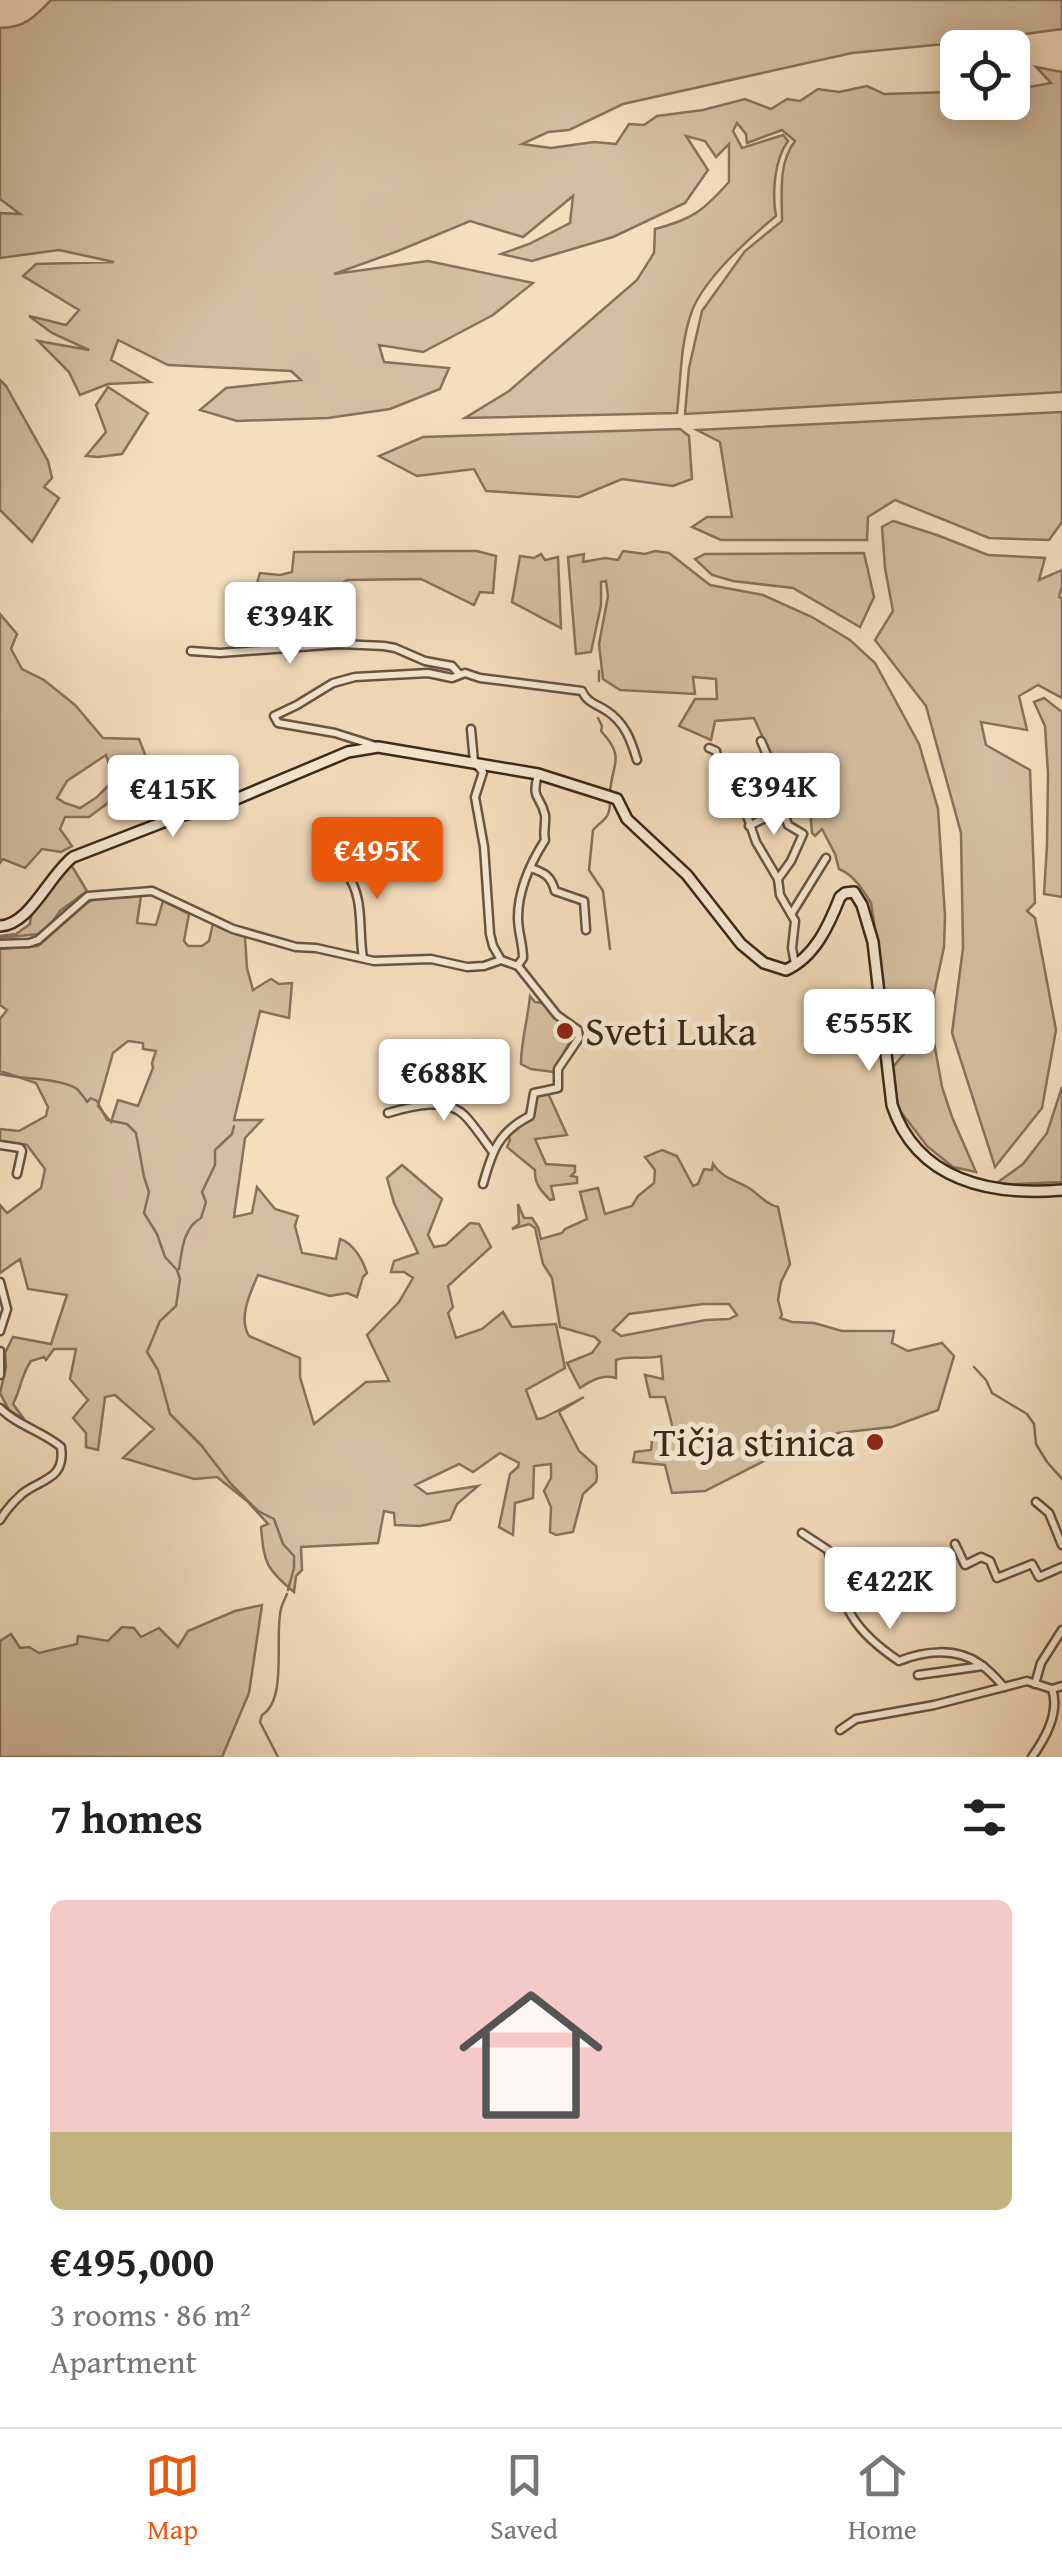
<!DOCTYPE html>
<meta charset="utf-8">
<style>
body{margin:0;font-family:"Gentium Book Plus",serif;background:#f2f2f2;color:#222;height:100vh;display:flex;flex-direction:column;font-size:38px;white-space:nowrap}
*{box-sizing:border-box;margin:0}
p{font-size:32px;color:#767676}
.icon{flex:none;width:55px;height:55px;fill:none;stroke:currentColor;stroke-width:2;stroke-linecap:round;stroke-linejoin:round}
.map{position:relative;height:1757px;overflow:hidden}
.drawer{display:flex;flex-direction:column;background:#fff;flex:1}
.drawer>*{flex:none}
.buttons{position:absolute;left:940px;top:30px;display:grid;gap:20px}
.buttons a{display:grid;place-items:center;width:90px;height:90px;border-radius:15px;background:#fff;box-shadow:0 5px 25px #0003;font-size:50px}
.price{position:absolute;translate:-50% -85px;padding:0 22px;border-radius:10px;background:#fff;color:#222;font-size:32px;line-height:65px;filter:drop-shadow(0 2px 5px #0008)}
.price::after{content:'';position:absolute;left:50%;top:60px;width:30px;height:22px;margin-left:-15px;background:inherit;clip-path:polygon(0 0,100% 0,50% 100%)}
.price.active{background:#ea580c;color:#fff}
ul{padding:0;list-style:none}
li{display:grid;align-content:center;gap:20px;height:530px;padding:0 50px}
li span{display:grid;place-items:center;height:310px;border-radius:15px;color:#555}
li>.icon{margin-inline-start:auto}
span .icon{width:180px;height:180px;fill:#fffc;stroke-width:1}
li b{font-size:42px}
h2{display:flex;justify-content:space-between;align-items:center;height:120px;padding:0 50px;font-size:42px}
.menu{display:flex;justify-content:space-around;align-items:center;height:140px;border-top:2px solid #e0e0e0;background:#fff;font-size:28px;color:#767676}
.menu a{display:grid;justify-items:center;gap:5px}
.menu .active{color:#ea580c}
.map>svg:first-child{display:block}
.green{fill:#d5bfa2;stroke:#88725c;stroke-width:2.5;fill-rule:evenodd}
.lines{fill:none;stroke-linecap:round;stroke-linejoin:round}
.stream{stroke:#856f59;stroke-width:2.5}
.minor-casing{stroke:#6a5441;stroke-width:11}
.secondary-casing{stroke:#3b2617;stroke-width:14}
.minor{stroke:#f8ead5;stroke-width:6}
.secondary{stroke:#f8ead5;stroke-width:9}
.poi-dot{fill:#8f2418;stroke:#f8ead5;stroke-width:4}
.labels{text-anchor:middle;stroke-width:10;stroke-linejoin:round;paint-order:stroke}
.poi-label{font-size:40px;fill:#3b2617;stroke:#f8ead5;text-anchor:start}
</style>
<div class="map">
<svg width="1062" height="1757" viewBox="0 0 1062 1757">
<rect width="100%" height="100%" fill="#f5debe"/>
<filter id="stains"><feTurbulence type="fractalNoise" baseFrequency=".002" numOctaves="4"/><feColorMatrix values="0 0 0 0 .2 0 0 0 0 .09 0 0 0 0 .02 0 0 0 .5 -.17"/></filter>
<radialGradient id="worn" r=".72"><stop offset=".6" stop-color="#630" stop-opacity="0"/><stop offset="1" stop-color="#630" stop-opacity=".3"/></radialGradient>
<g class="green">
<path d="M51,0H1062V29L965,42L852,53L623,104L569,130L548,132L522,144L551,148L594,142L616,144L629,124L644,125L657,116L703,110L745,99L771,109L787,99L800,101L818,89L839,92L867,86L884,94L951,92L957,93L958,102H1012L1013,90L1051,83L1036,67L1062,72V392L685,414L689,368L702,311L745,251L782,221C782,193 778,163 795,141L782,130L747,143L746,134L737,123L733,131L742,148L783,135L788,141C774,160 772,194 776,216C749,238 704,279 692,311C680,343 681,380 677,413L465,418L509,391L637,280L654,253L655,229C693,219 703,211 729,182V144L716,157L705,141L686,136L708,170L685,203L613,237L532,261L501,254L529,244L570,223L573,196L523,237L470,221L398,251L334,274L428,261L533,283L493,315L423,352L379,345L384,362L449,368L440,389L390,409L328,418L237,421L200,410L226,388L301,380L291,371L168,365L118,340L111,360L150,382L108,384L80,395L69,372L38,341L89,350L52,333L29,316L66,325L79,310L23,276L36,264L114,262L59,250L0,258V213L20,214L0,199V28C24,28 35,17 51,0Z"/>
<polygon points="0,380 6,386 48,461 52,478 44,487 59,498 32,542 0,510"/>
<polygon points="108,387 148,413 122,454 98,457 86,456 106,432 96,405"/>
<polygon points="1062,412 1062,522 1049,540 989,538 895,500 868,517 867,540 721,540 692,527 707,517 732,517 720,442 697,430"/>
<polygon points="680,429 689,436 692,479 673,486 622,479 579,497 486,491 474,469 417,476 379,456 423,437"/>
<polygon points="893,521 937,535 988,555 1045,558 1039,580 1062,570 1062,586 1059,597 1062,598 1062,698 1038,685 1019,696 1027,730 981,722 986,745 1030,770 1035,903 1027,911 1035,918 1056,1030 1042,1108 995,1167 952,1033 963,948 961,833 926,706 875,640 893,611 885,568 882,527"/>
<polygon points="450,551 477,551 496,556 493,593 480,592 474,605 421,579 347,580 301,614 247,617 260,573 280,575 292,572 294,552"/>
<path d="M623,551L645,554L655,551L669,553L710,585L763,595L812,617L850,640L875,663L919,744L938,809L945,916L944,947L934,994V1042L942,1087L952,1117L976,1172L953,1167L927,1146L898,1108L893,1067L915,1041L906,1024L892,1039L871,903C863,890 854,875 839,869L835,854L822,829L815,836L812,833L808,786C776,772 768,749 754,718L715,721L711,740L679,726L695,699H717L716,679L693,677L695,694L620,690L603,679L599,644L608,596L606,581L601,582V605L591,652L576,654L568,557L584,554L583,562L605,558L618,560Z"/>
<polygon points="864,553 874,597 860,627 793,588 733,581 712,575 695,559 705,554"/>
<polygon points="541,554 545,560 558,557 561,628 512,602 520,556 534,558"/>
<path d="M0,614L17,634L11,649L22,669L44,680L75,705L103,738L139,739L148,762L124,791L89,817H65L60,829L72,846L61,852L42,849L25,868L3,859L0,863ZM106,755L114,780L97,797L80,808L65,803L57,798L67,781Z"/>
<polygon points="1044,698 1062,712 1062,897 1044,894 1047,845 1048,774 1045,726 1034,702"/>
<path d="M70,863L87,891L60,911L50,925L38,934L0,938V936L16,934L30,924C31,900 55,881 70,863Z"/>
<path d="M141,896L137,923L156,925L163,901L189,914L184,941L188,946H202L209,941L213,923L245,937L247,968L253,990L271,979L279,984L292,983L289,1018L260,1011L234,1120H262L245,1138L234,1217L252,1213L257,1187L275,1209L298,1216L295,1226L302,1253L336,1259L340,1239C353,1243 363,1260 367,1273L363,1277L357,1297L347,1293L330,1296L258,1275C250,1293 238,1318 249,1336L300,1358V1377L314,1424L366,1382L389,1381L367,1335L399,1302L413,1278L404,1272H391L394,1261L418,1253L394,1203L387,1178L402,1165L442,1199L428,1235L434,1247L446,1245L470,1223L479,1224L491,1247L448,1286L453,1307L448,1313L456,1338L482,1329L503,1312L512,1327L556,1324L565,1368L526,1390L537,1419L543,1418L584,1397L559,1412L579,1451L596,1466L597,1477L596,1482L583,1494L573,1532L556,1535L550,1532L551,1507L544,1491L551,1478V1464L534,1466L533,1498L515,1503L513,1535L499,1527L510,1474L518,1467L519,1463L500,1453L473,1472L459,1464L415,1485L427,1494L478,1486L457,1504L450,1520L420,1526L395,1525L394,1513L384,1511L378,1543L301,1547L302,1570L296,1576L294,1592C266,1569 264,1563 261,1527L268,1524L247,1501L217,1477L194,1479L123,1458L154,1429L115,1395L105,1397L98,1450L86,1447V1433L73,1418L88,1400L70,1379L76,1349H54L46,1360L44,1357L31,1361C21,1375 21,1389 13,1404L24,1419L9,1410L0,1393L6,1367L5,1353L13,1337L51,1344L67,1295L28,1289L20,1259L0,1273V1205L7,1213L41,1188L45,1169L27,1145L0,1141V1129L19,1131L46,1116L48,1107L36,1083L0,1071V1019L7,1010L0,1005V949L38,946L87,903L93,900ZM128,1041L143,1043V1049L156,1051L152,1063L153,1068L138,1106L118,1100L111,1122L98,1106L113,1053Z"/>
<path d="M530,996L535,1002L542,1003L576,1031L577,1036L568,1045L553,1072L531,1069L521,1064C521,1041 528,1019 530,996Z"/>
<polygon points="1062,1087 1062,1182 994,1185 1023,1164 1047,1133"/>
<path d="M547,1091L567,1135L535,1139L546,1164L575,1166V1172L571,1176L577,1177V1183L551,1186L554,1199L550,1200C541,1191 534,1183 535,1170L507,1147L510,1140L507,1134C529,1115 532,1127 536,1094Z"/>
<path d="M662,1150L677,1156L693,1186L698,1184L704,1169L712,1170L713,1164C722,1178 735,1180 749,1188C760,1195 765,1204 778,1207L790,1264L781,1282L778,1300L782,1315L780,1318L792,1322L814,1323L842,1331H894L892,1343L908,1351L942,1343L954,1356L938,1410L892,1427L838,1433L766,1460L705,1491L672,1493L665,1465L633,1462L635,1452L651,1450L652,1440H663L664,1435L674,1433L665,1397H650L645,1375L663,1379L661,1356C647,1360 629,1355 616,1360V1378C602,1374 592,1380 580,1388L567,1363L592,1353L600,1342L595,1337L560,1327L552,1278L543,1264L535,1228L529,1224L512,1229L519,1224L518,1204L524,1218H532L538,1227L541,1239L562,1233L565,1229L587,1219L580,1192L598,1188L605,1214L632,1206L638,1196L654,1183L655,1170L645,1157ZM703,1304H729L737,1315L729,1319L706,1320L621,1336L613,1330L629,1314Z"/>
<polygon points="262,1605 249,1693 222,1757 0,1757 0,1641 11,1634 20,1648 29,1647 39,1653 77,1644 78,1636 108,1641 122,1627 134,1628 141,1637 159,1628 178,1647 188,1631 235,1611"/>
</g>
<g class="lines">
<g class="stream">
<polyline points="599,681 599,671"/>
<path d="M598,718L602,726L601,731C626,758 612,763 610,792"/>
<path d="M610,949L603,891L589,870L593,830C603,819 610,820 610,801"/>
<path d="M0,1074C22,1080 58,1077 77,1089C78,1090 87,1101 87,1102L91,1098L97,1101L107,1120L127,1124L136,1133L144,1177L149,1192L144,1213L157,1234L165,1257L177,1270L180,1279L176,1306L160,1321L147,1352L158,1370L170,1414L201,1445L231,1484L258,1511L274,1519L283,1544L294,1556V1568L288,1590"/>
<path d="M179,1269C182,1250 183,1228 201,1218L206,1202L202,1192L215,1165V1150L232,1134L234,1126"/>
<polyline points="974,1367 986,1380 992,1393 1027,1414 1034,1424 1036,1444 1047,1462 1062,1479"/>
<path d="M278,1757L260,1722L262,1715C288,1699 274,1637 281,1609C282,1604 285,1599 287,1594"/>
</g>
<defs>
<g id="minor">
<polyline points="191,651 220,653 340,644 384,646 395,648 425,661 452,666 459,674"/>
<polyline points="761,741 770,762 765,773 754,786 764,810"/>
<path d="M376,746L335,733L278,723L274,716L297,705L333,683L355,677L428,673L452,678L465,673L480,678L582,691C587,703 597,704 607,711C625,723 631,740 637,760"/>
<polyline points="709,748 716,751 725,791 739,792 756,842 778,879 780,895 795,921 792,948 795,964"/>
<polyline points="749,826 763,819 764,810 774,798 783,810 788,825 803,834 791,861 778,879"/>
<path d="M356,845L346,873C365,897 358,929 363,958"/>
<path d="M531,868C545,873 551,876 555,891L584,901L586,930"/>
<polyline points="792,913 826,858"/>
<polyline points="0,944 29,943 38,940 88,896 152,891 233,929 296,947 316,948 374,961 431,959 467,967 484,966 501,960 493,946 490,934 484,847 475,797 483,772 474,762 471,729"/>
<path d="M518,965L523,958C523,944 518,932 518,918C518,891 531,862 545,840C543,832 546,823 545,815C540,793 531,802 538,774"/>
<path d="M388,1113C412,1106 448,1096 467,1118C476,1128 484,1140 492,1151"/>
<polyline points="0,1145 20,1148 22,1151 17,1174"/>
<path d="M483,1184C492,1152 498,1132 530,1116L534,1093L558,1088V1069L579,1038L578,1030L557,1015L518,966L501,960"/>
<polyline points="0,1282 7,1309 0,1331"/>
<polyline points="0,1351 0,1375"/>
<path d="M0,1408C18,1426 42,1431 61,1447C66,1480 40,1479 22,1494C13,1502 6,1510 0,1520"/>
<polyline points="1036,1502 1049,1513 1062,1545"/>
<path d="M802,1533L828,1550C844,1605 848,1627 899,1661C924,1651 956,1647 980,1664C989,1670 997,1679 1004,1687"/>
<polyline points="955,1544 965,1565 981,1557 990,1561 997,1578 1032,1564 1039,1577 1062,1567"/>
<polyline points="918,1675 983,1666"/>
<polyline points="1035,1684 1041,1663 1062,1630"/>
<polyline points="840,1730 856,1719 934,1705 1027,1681 1052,1689 1062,1686"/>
<path d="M1032,1757C1045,1739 1060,1712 1052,1689"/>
</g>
<path id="secondary" d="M0,926C30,925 49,875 73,857L179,816L217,807L348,752L378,747L538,774L617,799L627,819L687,875L741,944L764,963L786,970C815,957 829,925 840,897L845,893L854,892L862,905L873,942L892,1105C917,1181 991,1196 1062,1190"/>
</defs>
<use href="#minor" class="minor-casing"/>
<use href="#secondary" class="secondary-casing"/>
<use href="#minor" class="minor"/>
<use href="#secondary" class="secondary"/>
</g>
<g class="poi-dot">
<circle cx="565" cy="1031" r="10"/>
<circle cx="875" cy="1442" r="10"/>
</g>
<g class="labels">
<g class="poi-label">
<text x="585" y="1045">Sveti Luka</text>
<text x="855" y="1456" text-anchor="end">Tičja stinica</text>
</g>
</g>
<rect width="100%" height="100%" filter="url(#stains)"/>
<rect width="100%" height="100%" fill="url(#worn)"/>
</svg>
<div class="buttons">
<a><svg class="icon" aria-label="locate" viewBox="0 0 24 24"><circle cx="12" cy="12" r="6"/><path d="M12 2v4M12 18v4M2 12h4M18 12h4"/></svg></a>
</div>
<b class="price" style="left:290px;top:667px">€394K</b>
<b class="price" style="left:774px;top:838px">€394K</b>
<b class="price" style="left:173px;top:840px">€415K</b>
<b class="price active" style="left:377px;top:902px">€495K</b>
<b class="price" style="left:869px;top:1074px">€555K</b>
<b class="price" style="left:444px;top:1124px">€688K</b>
<b class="price" style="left:890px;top:1632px">€422K</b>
</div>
<section class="drawer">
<h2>7 homes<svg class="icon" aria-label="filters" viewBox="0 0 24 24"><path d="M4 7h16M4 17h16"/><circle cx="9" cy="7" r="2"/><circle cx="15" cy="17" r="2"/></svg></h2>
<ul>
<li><span style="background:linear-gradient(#f6c9c9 75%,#c2b280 0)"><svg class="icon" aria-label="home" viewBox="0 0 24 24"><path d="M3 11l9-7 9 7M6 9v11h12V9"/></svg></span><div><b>€495,000</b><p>3 rooms · 86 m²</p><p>Apartment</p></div></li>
</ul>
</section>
<nav class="menu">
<a class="active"><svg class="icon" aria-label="map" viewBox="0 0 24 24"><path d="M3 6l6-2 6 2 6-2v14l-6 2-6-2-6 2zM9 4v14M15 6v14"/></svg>Map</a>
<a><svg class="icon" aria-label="saved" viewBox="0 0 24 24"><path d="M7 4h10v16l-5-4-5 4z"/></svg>Saved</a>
<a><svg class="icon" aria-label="home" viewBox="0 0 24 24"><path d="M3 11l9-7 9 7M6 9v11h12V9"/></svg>Home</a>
</nav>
